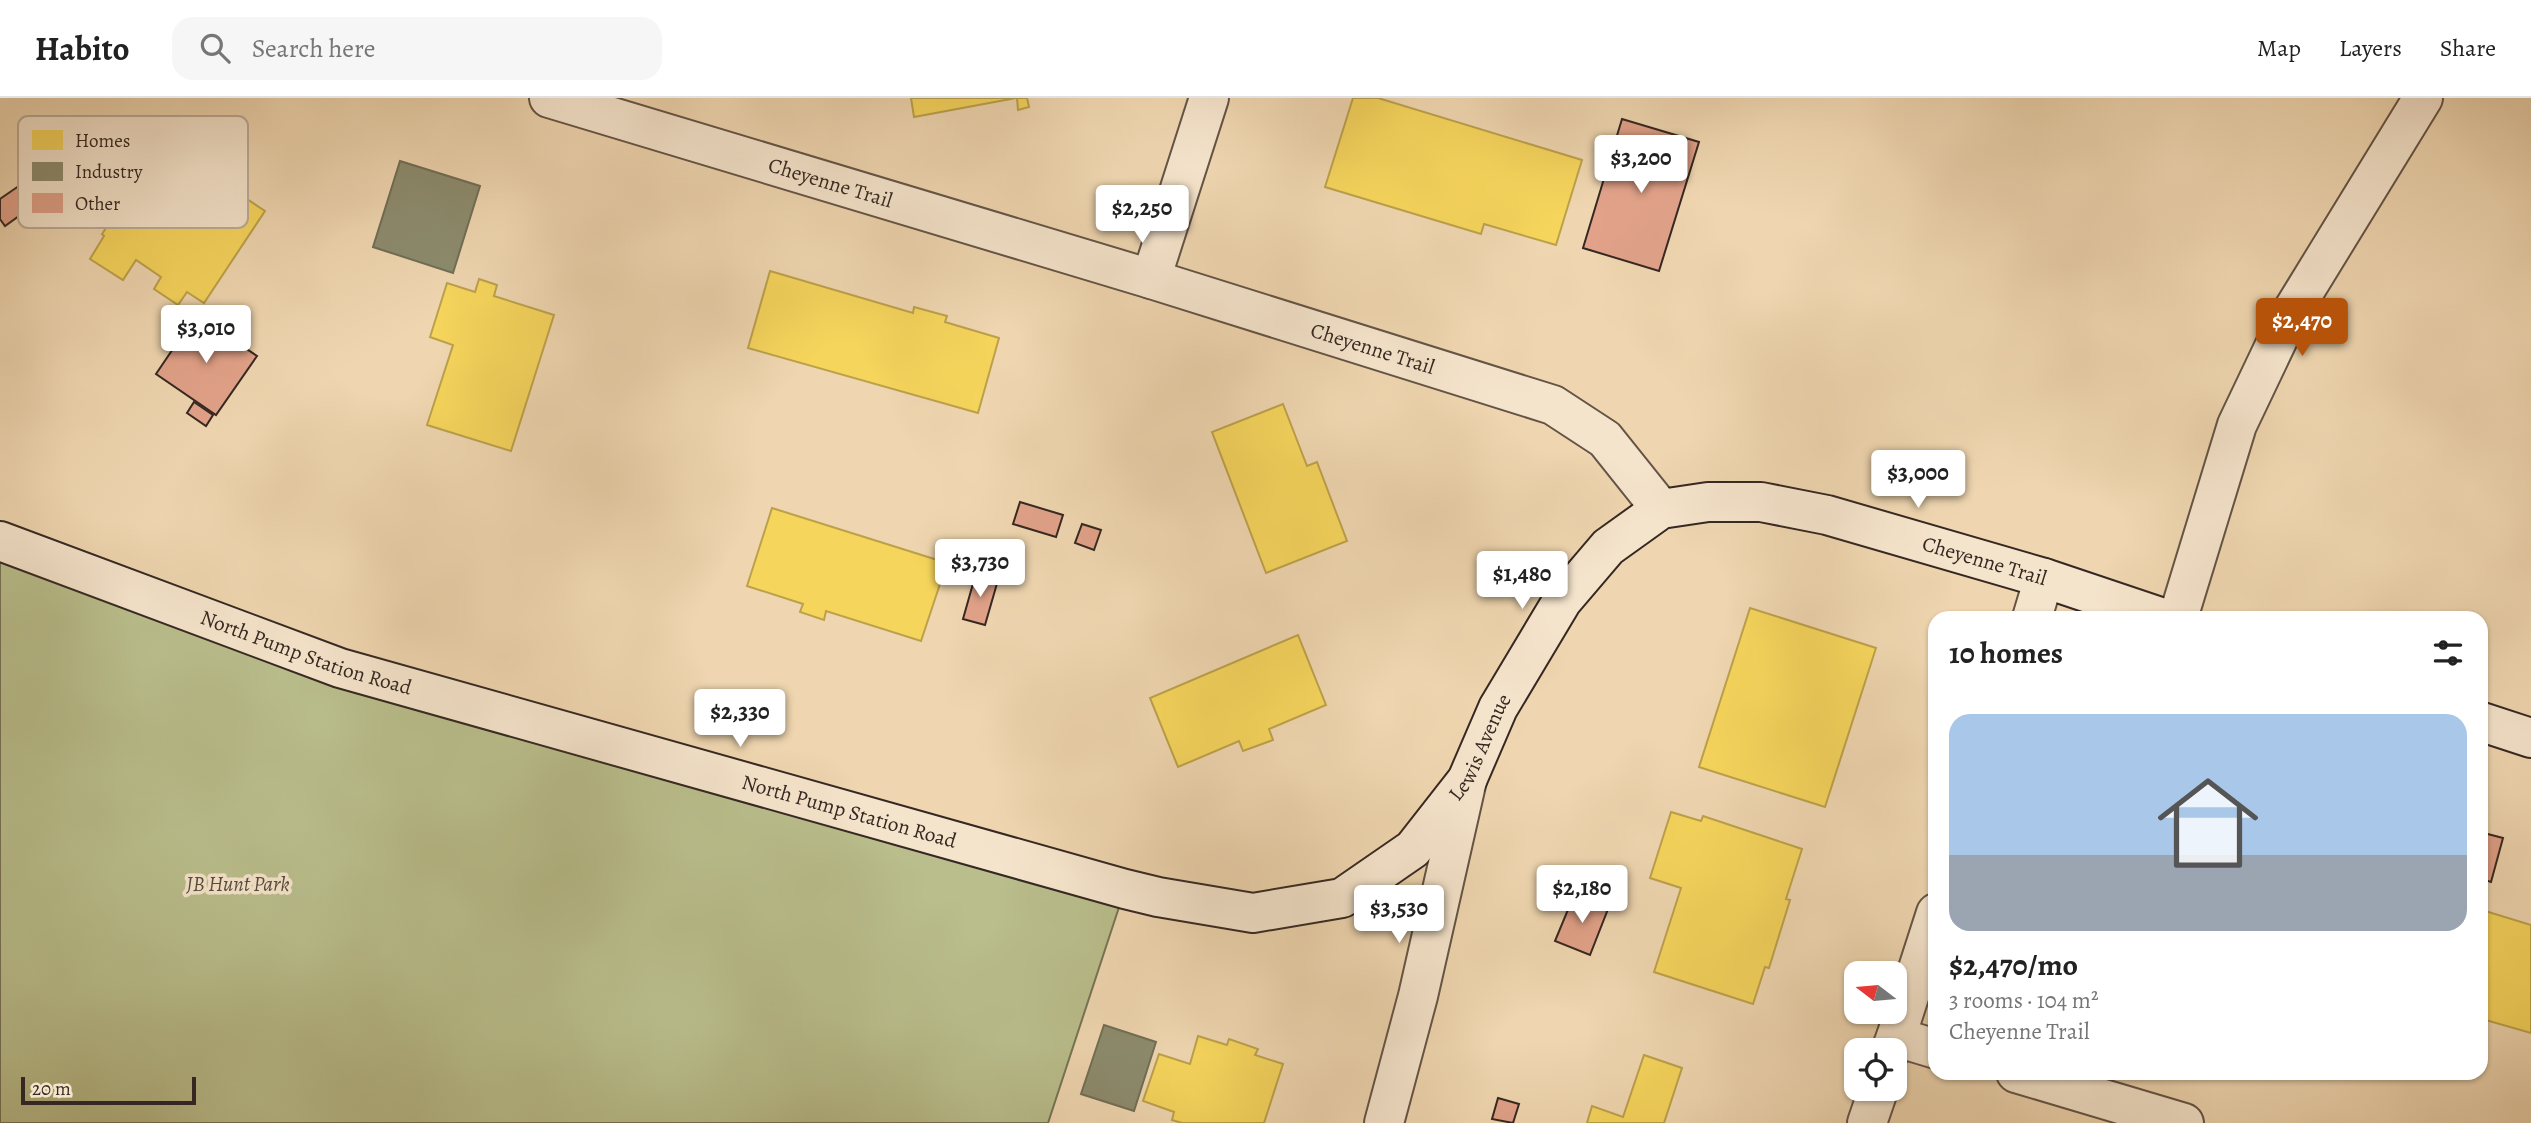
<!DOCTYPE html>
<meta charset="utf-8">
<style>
body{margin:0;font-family:Alegreya,serif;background:#f6f6f6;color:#222;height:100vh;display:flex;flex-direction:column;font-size:26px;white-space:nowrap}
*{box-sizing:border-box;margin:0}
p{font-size:23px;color:#767676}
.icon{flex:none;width:38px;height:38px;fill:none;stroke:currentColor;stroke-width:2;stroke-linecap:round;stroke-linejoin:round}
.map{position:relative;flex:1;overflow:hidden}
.details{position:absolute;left:1928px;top:513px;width:560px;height:469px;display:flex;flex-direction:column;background:#fff;border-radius:21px;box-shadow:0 2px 5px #0004}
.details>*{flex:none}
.needle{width:46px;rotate:286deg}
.controls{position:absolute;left:1844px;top:863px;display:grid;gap:14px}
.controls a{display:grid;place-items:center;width:63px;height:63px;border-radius:14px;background:#fff;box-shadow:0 2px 5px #0004;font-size:35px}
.scale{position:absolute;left:21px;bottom:18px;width:175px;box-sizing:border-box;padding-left:7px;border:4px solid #352822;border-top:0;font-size:19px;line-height:24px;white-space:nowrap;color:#352822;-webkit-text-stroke:5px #f5e4cc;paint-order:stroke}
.price{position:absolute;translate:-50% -60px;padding:0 16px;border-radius:7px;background:#fff;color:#222;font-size:23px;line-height:46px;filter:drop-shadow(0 2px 4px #0008)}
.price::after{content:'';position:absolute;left:50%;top:42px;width:21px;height:16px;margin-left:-10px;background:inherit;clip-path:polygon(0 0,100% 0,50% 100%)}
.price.selected{background:#b45309;color:#fff}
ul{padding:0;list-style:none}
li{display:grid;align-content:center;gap:14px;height:371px;padding:0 21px}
li span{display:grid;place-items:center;height:217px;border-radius:21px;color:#555}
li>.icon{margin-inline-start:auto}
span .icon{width:126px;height:126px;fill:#fffc;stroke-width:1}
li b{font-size:30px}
h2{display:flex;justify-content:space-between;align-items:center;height:84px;padding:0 21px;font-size:30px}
header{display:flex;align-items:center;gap:42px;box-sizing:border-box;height:98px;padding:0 35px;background:#fff;border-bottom:2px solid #e0e0e0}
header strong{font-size:33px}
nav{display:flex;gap:38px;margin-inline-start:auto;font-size:24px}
.search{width:490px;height:63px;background:#f6f6f6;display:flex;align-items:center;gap:18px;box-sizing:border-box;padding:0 24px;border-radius:21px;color:#767676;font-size:26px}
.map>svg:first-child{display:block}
.green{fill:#b9be8c;stroke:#777357;stroke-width:2}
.homes{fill:#f6d55c;stroke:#bca14b;stroke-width:2}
.industry{fill:#8c8c6e;stroke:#726e57;stroke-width:2}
.building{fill:#e1a289;stroke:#352822;stroke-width:2}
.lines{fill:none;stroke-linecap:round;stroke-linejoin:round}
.street-casing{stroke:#645446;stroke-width:42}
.secondary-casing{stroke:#352822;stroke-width:42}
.street{stroke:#f5e4cc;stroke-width:38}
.secondary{stroke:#f5e4cc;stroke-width:38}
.labels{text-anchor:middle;stroke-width:7;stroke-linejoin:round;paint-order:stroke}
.street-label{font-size:21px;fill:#352822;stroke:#f5e4cc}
.park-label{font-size:21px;font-style:italic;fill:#564e3c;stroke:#f5e4cc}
.key{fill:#f5e4cc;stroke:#bbac99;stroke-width:2}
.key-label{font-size:19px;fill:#352822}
</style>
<header>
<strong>Habito</strong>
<div class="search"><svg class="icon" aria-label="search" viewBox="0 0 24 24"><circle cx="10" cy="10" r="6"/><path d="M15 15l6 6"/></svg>Search here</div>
<nav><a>Map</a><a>Layers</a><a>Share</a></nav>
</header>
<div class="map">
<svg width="2531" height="1025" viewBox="0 0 2531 1025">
<rect width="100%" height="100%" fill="#efd6b0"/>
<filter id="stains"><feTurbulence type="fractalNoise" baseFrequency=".00286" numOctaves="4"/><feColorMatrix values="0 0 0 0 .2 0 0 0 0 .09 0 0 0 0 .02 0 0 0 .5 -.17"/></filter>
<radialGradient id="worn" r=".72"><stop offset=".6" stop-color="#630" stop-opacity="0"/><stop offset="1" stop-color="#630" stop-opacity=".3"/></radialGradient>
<polygon class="green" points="0,443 340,570 1125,791 1048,1025 0,1025"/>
<g class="homes">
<polygon points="911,0 1016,0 914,19"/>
<polygon points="1017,0 1027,0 1029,9 1018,12"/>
<polygon points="1353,0 1378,0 1582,62 1556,147 1484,126 1481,136 1325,89"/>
<polygon points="162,45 265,113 204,205 187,194 178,207 154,191 161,179 136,162 123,182 90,161 104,138 102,136"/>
<polygon points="770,173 913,215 914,209 947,218 945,224 999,240 978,315 748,250"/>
<polygon points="479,181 497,187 494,198 554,217 511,353 427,327 453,247 430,239 447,185 475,194"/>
<polygon points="1283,306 1307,368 1317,364 1347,443 1266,475 1212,334"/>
<polygon points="772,410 947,465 921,543 826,513 824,522 800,514 803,506 747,488"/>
<polygon points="1750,510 1876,550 1825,709 1699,669"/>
<polygon points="1298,537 1326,607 1269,631 1273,642 1243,653 1239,643 1178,669 1150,600"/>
<polygon points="1671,714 1701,723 1703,718 1802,751 1786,801 1790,802 1769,870 1765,869 1753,906 1654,874 1681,790 1650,780"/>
<polygon points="2482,812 2531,827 2531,935 2482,921"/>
<polygon points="1198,938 1227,947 1229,941 1258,951 1255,957 1283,966 1264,1025 1182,1025 1172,1022 1174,1014 1143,1003 1159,956 1190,966"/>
<polygon points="1644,957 1682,970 1664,1025 1587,1025 1592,1008 1623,1019"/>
</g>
<g class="industry">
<polygon points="400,63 480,88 453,175 373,149"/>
<polygon points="1104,927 1156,944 1134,1013 1081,996"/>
</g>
<g class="building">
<polygon points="1622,21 1699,44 1659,173 1583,150"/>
<polygon points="26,83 41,102 5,128 0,121 0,101"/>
<polygon points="196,217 257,258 216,317 156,276"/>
<polygon points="194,304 213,317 206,328 187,315"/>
<polygon points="1020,404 1063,417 1056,439 1013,426"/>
<polygon points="1082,426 1101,432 1094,452 1075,445"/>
<polygon points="976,475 998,482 985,527 963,521"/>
<polygon points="2482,730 2486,731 2484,735 2503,740 2491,784 2482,781"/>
<polygon points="1574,797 1608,811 1590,857 1555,843"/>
<polygon points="1498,1000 1519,1006 1513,1025 1492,1021"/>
</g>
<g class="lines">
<defs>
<g id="street">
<path id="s1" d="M549,0L1151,181L1553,307L1605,341L1661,411"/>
<polyline points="1151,181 1209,0"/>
<polyline points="2032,520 2044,480"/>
<polyline points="2178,520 2237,327 2288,220 2423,0"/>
<polyline points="1896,939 1936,815"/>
<polyline points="1891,952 1896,939 1936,951"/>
<polyline points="2016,975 2184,1025"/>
<polyline points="1384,1025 1418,898 1467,682"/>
<polyline points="1867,1025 1879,990"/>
</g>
<g id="secondary">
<path id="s2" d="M0,443L340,570L1125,791L1158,799L1253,815L1342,800L1413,751L1467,682L1498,610L1562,503L1608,449L1661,411L1708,404H1761L1827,417L2044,480L2163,520"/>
<polyline points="2482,624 2531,640"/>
</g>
</defs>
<use href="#street" class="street-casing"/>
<use href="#secondary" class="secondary-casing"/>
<use href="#street" class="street"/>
<use href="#secondary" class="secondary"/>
</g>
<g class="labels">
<g class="street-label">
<text dy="7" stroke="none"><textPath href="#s1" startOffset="294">Cheyenne Trail</textPath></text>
<text dy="7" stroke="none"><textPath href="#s1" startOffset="861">Cheyenne Trail</textPath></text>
<text dy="7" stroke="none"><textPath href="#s2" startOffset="2244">Cheyenne Trail</textPath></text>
<text dy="7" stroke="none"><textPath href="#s2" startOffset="326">North Pump Station Road</textPath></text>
<text dy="7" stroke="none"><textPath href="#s2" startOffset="1608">Lewis Avenue</textPath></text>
<text dy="7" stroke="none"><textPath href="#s2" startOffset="892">North Pump Station Road</textPath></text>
</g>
<g class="park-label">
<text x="238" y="793">JB Hunt Park</text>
</g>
</g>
<rect x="18" y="18" width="230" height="112" rx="10" class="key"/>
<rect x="32" y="32" width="31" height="20" fill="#f6d55c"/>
<rect x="32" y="64" width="31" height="19" fill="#8c8c6e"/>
<rect x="32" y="95" width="31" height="20" fill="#e1a289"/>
<g class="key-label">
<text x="75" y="49">Homes</text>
<text x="75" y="80">Industry</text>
<text x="75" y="112">Other</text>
</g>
<rect width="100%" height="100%" filter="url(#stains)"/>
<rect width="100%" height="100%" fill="url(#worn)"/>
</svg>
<div class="controls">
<a><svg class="needle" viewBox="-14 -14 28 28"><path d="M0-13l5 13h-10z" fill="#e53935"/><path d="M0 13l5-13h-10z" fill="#767676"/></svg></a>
<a><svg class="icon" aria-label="locate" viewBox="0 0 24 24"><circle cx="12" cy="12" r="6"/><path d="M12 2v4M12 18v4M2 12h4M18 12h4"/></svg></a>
</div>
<div class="scale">20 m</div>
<b class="price" style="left:1641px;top:97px">$3,200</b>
<b class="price" style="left:1142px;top:147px">$2,250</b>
<b class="price selected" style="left:2302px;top:260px">$2,470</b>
<b class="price" style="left:206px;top:267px">$3,010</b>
<b class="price" style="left:1918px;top:412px">$3,000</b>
<b class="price" style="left:980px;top:501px">$3,730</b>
<b class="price" style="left:1522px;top:513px">$1,480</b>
<b class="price" style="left:740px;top:651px">$2,330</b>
<b class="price" style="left:1582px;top:827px">$2,180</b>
<b class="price" style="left:1399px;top:847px">$3,530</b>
<section class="details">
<h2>10 homes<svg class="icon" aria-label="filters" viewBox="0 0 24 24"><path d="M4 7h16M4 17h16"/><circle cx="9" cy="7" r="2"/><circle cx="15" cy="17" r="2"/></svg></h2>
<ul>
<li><span style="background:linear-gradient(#a9c7e8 65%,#9aa5b1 0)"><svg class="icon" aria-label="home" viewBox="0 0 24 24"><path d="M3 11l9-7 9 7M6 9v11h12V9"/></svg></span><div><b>$2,470/mo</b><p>3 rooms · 104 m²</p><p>Cheyenne Trail</p></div></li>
</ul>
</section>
</div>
